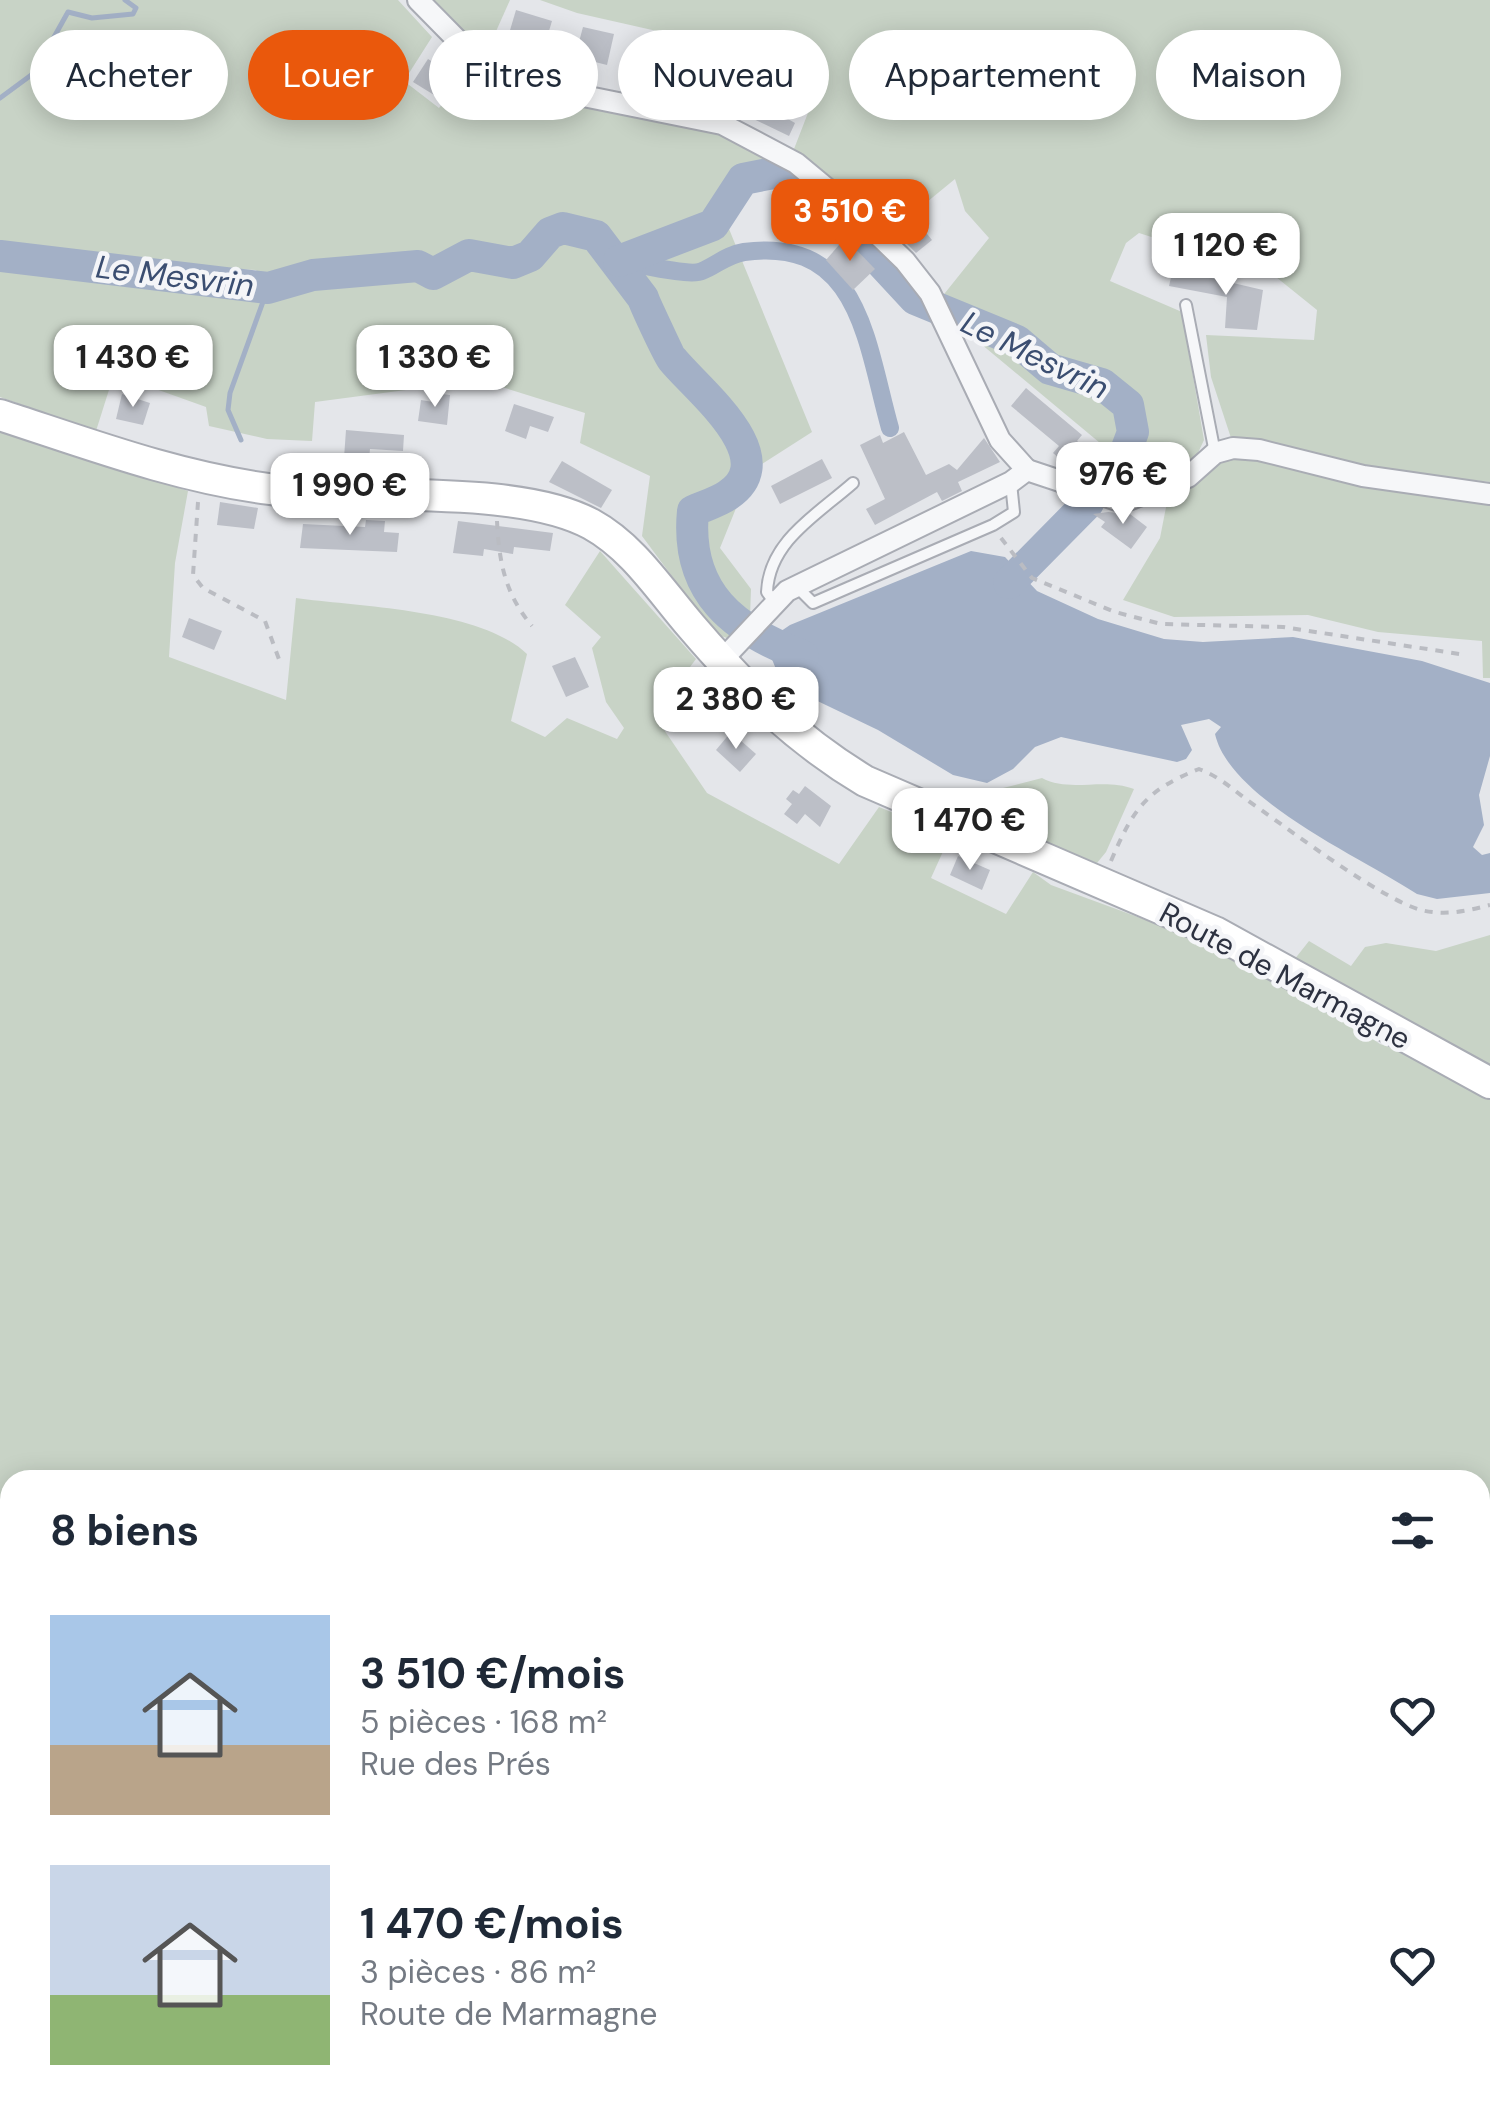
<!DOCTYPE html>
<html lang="fr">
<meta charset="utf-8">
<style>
body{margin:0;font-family:"DM Sans",sans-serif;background:#f2f2f3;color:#1f2937;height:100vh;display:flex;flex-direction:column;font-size:38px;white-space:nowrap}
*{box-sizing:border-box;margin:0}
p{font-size:32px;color:#747a83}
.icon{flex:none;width:55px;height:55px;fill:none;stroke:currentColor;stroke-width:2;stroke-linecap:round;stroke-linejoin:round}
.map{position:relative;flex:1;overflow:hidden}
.details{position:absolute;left:0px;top:1470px;width:1490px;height:642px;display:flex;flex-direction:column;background:#fff;border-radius:30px 30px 0 0;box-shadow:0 5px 25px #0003}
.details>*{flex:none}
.hud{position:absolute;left:30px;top:30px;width:1430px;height:90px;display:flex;gap:20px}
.price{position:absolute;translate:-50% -85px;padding:0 22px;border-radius:20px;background:#fff;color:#222;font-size:32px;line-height:65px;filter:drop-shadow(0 2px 5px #0008)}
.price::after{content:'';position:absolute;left:50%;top:60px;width:30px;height:22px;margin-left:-15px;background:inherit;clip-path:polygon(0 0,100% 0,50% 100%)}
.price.on{background:#ea580c;color:#fff}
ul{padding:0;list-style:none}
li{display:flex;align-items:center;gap:30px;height:250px;padding:0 50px}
li span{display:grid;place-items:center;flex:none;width:280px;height:200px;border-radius:0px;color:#555}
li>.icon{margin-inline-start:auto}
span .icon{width:120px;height:120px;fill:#fffc;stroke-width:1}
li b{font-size:42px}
h2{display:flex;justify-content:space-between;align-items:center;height:120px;padding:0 50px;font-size:42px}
.chip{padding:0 35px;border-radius:45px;background:#fff;box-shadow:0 5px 25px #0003;font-size:35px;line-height:90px}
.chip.on{background:#ea580c;color:#fff}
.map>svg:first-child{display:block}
.green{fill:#c8d3c6;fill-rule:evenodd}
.water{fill:#a3b0c6}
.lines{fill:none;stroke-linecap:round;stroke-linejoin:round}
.stream{stroke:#a3b0c6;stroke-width:5}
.canal{stroke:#a3b0c6;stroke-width:18}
.river{stroke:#a3b0c6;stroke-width:32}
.building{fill:#bcbfc7}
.service-casing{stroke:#a9acb4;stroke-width:14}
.minor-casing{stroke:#a9acb4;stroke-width:24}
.secondary-casing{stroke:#a9acb4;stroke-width:34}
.path{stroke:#babcc2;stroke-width:4;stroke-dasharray:8 8;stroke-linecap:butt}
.service{stroke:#f6f7f9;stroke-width:10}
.minor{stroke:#f6f7f9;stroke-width:20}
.secondary{stroke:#fff;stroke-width:30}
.labels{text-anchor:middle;stroke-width:9;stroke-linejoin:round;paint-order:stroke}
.street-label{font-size:30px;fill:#2d3241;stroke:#f4f5f8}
.water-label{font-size:32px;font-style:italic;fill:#3b4e71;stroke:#f4f5f8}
</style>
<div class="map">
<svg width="1490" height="2111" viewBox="0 0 1490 2111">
<rect width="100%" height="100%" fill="#e4e6ea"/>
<g class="green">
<path d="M0,0H398L432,37L404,81L439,108L471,69L512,90L723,134L756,148L792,173L745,179L727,224L812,432L751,471L720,548L751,589L750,617L727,638L715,634L642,536L650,476L580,443L585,413L486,382L424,373L421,388L315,402L312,441L267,439L209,426L206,407L114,374L96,431L0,397ZM195,267L256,270L274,298L201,290Z"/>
<polygon points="430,0 510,0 489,47 467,35"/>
<polygon points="540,0 1490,0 1490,482 1357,467 1232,441 1211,377 1206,335 1314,340 1317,310 1276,277 1139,233 1126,243 1110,281 1182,312 1204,440 1197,455 1190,466 1155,488 1097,490 1112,453 951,319 941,298 989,238 965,211 955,179 905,220 890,205 875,219 794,149 825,69 577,13"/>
<path d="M0,430L188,491L175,563L169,657L286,700L296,598C360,607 480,609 527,654L511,721L545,737L567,718L617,739L624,728L606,702L592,648L601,637L565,605L600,551L696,659L654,715L707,793L839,864L879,807L950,836L931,878L1006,914L1033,872L1051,885L1146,920L1292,984L1380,1044L1417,1057L1490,1098V1507H1480V1480H10V2102H1480V1519L1490,1522V2111H0Z"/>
<polygon points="1235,456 1490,503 1490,678 1483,678 1482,641 1378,632 1308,615 1174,617 1123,600 1160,538 1168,497 1221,458"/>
<path d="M1042,778C1070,793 1103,777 1134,789L1106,852L1097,863L947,803L960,797L986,804L1003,788Z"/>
<polygon points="1490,935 1490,1068 1294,960 1309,941 1351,966 1365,947 1386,943 1436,951"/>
</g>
<path class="water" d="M971,551L1005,557L1037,591L1098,619L1164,639L1203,642L1293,637L1422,661L1490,683V756L1479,795L1484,825L1473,847L1482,855L1490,853V893L1437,899L1417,894C1363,858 1230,800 1215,734L1221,727L1209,719L1181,725L1192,750L1186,759L1177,762L1061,737L1035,747L1013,769L987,783L953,775L878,730L782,684L765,642L790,625Z"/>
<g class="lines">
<g class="stream">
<polyline points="0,98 34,73 68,12 92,18 133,14 136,8 125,0"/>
<polyline points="241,440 228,410 230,393 268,288"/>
<polyline points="358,2102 391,2111"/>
</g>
<path class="canal" d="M619,261C635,263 690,277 702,271C717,265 726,255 744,252C860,236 866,343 890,428"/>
<g class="river">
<path d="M0,256L268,288L313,275L418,266L433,274L469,255L513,263L530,256L550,233L563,228L596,236L643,298C644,302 669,356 672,359C696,389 785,457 728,495C718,502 704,506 693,511C685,593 734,630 803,656"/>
<polyline points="619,261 713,225 743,179 779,172 815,191 915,299 1017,341 1050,369 1102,384 1128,405 1133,432 1124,456 1100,476 1088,503 1009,583"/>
</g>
</g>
<g class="building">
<polygon points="516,10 552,21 545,44 508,37"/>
<polygon points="583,27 614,34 607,65 575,57"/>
<polygon points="428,59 454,75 439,98 413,82"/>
<polygon points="765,79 792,93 785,107 792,110 788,119 795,123 789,136 720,103 728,88 755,101"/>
<polygon points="914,218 932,240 916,253 896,233"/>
<polygon points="845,238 875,269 853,290 826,260"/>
<polygon points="1173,269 1263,290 1257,330 1225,328 1227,297 1169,286"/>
<polygon points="1026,388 1082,435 1077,441 1092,453 1076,472 1053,453 1059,446 1011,406"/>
<polygon points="434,393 450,395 447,425 418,421 421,400 433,402"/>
<polygon points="122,394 150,403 143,425 116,419"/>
<polygon points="514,404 554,417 548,432 530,426 526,439 505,431"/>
<polygon points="346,430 404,435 403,451 370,449 369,459 344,458"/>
<polygon points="904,432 926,475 949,464 957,470 984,438 1000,462 958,482 962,491 942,501 937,492 875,525 866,509 885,499 860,445 880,435 883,443"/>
<polygon points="822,459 832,478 780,504 771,486"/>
<polygon points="562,461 612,490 601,508 549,482"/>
<polygon points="220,502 258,508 254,529 217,525"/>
<polygon points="1108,512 1130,514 1147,527 1131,549 1101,527 1105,522 1093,514"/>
<polygon points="366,520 385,521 384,532 399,533 397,552 300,548 303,524 365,527"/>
<polygon points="458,521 553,533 550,551 514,547 513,554 484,549 483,556 453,553"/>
<polygon points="189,618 222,631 214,650 182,637"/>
<polygon points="575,657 589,687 566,697 552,666"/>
<polygon points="731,732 756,754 740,772 716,750"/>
<polygon points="805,786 831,806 820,827 805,814 797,824 784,814 792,804 786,799 793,790 799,794"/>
<polygon points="958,856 990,870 982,890 950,875"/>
</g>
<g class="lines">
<defs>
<g id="service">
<polyline points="1186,305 1215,453"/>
<polyline points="797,587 813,603 993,525 1014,512 1011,483"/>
<path d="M775,603L767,592C769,541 818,514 853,483"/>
</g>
<g id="minor">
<polyline points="418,0 477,60 524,84 722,124 796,163 849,207 905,261 930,293 1000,440 1027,470"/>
<polyline points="722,660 787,591 1011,482 1027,470 1123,502 1188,477 1215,453 1233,448 1259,450 1363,476 1490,494"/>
</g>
<path id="secondary" d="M0,415C89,444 177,477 269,489C360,501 515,483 591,524C633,547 660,590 691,626C743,687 795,739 865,781L1215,932L1490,1083"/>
</defs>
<use href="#service" class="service-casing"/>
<use href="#minor" class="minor-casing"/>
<use href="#secondary" class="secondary-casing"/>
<g class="path">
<polyline points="198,502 193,575 203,588 265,621 280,662"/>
<path d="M497,521C499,562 505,594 532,626"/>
<polyline points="1001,538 1032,578 1115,612 1161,624 1283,627 1466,655"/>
<path d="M1111,861C1133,809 1146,790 1199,769C1223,778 1236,793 1257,807C1294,833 1381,899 1421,910C1445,916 1467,911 1490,905"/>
<polyline points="1480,1512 1490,1513"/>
</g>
<use href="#service" class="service"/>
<use href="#minor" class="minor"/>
<use href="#secondary" class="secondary"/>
</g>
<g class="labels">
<g class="street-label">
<text transform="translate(1285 976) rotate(28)" y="10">Route de Marmagne</text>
</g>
<g class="water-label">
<text transform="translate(175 276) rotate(7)" y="11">Le Mesvrin</text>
<text transform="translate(1035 355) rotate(26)" y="11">Le Mesvrin</text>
</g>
</g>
</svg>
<b class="price on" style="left:850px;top:264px">3 510 €</b>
<b class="price" style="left:1226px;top:298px">1 120 €</b>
<b class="price" style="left:133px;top:410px">1 430 €</b>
<b class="price" style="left:435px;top:410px">1 330 €</b>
<b class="price" style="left:1123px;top:527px">976 €</b>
<b class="price" style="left:350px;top:538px">1 990 €</b>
<b class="price" style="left:736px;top:752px">2 380 €</b>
<b class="price" style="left:970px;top:873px">1 470 €</b>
<div class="hud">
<a class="chip">Acheter</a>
<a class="chip on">Louer</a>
<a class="chip">Filtres</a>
<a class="chip">Nouveau</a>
<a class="chip">Appartement</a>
<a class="chip">Maison</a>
</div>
<section class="details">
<h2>8 biens<svg class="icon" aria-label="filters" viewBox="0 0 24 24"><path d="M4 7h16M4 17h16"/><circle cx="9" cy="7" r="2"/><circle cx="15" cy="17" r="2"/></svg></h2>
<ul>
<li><span style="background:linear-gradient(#a9c7e8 65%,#b9a48a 0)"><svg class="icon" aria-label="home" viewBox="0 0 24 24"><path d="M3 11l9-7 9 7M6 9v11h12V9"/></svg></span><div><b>3 510 €/mois</b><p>5 pièces · 168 m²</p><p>Rue des Prés</p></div><svg class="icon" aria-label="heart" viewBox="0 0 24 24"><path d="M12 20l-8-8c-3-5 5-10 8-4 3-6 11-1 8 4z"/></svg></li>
<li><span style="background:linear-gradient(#c9d6e8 65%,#8fb573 0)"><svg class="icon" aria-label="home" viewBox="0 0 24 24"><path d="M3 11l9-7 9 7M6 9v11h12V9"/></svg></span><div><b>1 470 €/mois</b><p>3 pièces · 86 m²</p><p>Route de Marmagne</p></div><svg class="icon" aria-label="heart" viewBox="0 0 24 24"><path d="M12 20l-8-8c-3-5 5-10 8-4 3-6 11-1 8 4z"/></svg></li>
</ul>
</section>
</div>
